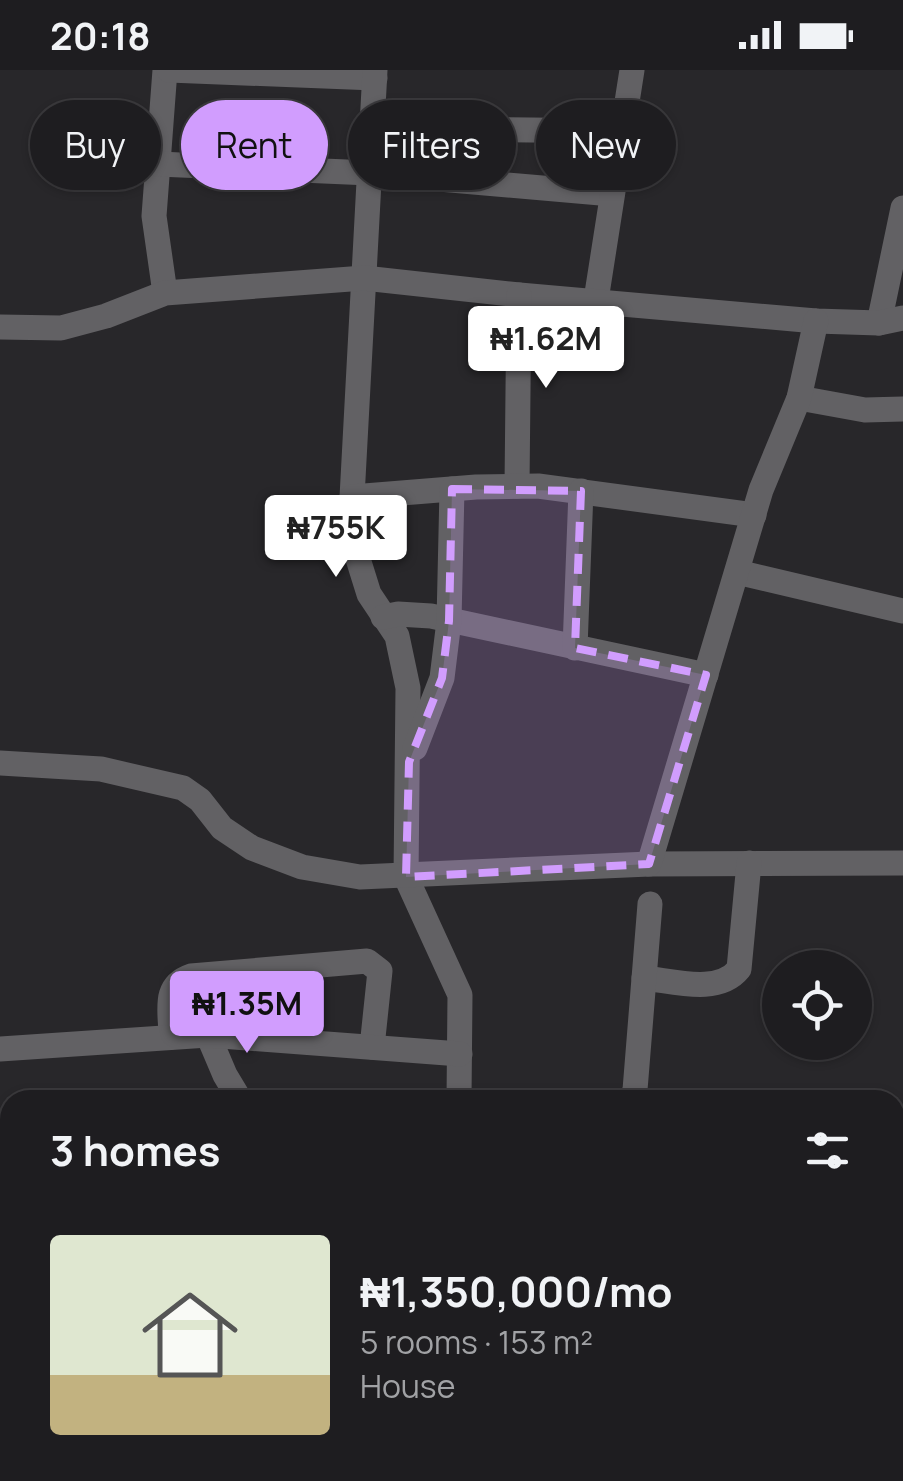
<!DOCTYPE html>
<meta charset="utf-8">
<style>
body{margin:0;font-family:Manrope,sans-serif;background:#2b2a2d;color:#f1f3f6;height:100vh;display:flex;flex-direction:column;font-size:38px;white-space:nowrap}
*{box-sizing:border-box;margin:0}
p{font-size:32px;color:#a1a2a5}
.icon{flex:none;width:55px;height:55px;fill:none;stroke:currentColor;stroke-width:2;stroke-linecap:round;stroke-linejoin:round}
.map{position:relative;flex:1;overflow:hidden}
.sheet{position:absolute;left:0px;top:1020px;width:905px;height:392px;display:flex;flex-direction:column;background:#1e1d20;border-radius:30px 30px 0 0;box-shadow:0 2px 8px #0004,0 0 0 2px #3c3b3e}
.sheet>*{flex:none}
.top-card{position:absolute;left:30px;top:30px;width:845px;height:90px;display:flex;gap:20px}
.buttons{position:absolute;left:762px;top:880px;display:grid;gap:20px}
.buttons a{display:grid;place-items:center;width:110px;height:110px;border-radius:50%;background:#1e1d20;box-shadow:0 2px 8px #0004,0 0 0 2px #3c3b3e;font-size:50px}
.price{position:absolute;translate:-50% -85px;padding:0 22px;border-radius:10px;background:#fff;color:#222;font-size:32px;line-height:65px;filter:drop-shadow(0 2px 5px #0008)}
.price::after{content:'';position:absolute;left:50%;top:60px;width:30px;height:22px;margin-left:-15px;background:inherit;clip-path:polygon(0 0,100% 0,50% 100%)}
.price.current{background:#d19dfe;color:#111}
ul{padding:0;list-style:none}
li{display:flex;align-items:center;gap:30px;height:250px;padding:0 50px}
li span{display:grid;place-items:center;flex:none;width:280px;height:200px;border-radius:10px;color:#555}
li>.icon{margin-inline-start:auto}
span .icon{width:120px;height:120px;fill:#fffc;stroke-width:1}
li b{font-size:42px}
h2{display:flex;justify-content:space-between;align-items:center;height:120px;padding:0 50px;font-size:42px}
.chip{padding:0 35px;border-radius:45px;background:#1e1d20;box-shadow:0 2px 8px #0004,0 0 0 2px #3c3b3e;font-size:35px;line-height:90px}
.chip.current{background:#d19dfe;color:#111}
.status{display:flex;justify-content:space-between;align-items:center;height:70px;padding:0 50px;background:#1e1d20;direction:ltr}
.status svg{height:28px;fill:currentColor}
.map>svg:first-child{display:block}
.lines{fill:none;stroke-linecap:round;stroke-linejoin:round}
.minor{stroke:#626164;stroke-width:25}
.marked{fill:#d19dfe;fill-opacity:0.2;stroke:#d19dfe;stroke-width:8;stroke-dasharray:20 12;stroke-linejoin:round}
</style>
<div class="status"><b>20:18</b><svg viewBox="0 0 49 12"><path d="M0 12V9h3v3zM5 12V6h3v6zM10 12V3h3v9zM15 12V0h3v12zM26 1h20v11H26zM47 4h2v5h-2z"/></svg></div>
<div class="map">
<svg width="903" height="1411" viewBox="0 0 903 1411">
<rect width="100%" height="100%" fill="#28272a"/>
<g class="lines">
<g class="minor">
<polyline points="165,0 154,146 165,223"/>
<polyline points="169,0 375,8"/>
<polyline points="375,0 351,446 354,476 369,524 397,566 408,618 406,807 460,925 459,1030"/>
<polyline points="373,58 622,61"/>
<polyline points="158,94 370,103 612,124"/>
<polyline points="596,230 632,0"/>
<polyline points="879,253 903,138"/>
<polyline points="0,257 61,258 106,246 165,223 364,208 519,225 816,251 879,253 903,248"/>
<polyline points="799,328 865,340 903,339"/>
<polyline points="517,416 519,225"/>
<polyline points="352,427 476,417 538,416 754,445"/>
<polyline points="737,502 903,541"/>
<polyline points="383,547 398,544 431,546 706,605"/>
<polyline points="575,578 581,421"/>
<polyline points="415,678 442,608 449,551 452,419"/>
<polyline points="0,693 101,699 183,718 200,730 222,758 252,778 302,797 360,807 649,794 903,793"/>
<polyline points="649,794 761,420 799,328 816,251"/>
<path d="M644,908C674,911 718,925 739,899L749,793"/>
<polyline points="208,965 225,1005 240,1030"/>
<path d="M171,967C171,941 162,916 191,906L367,891L380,901L372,977"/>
<polyline points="0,979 208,965 460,984"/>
<polyline points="631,1030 635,1020 650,834"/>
<polyline points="487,1402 488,1411"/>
<polyline points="621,1402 621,1411"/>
<polyline points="383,1411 383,1402"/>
</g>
</g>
<path class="marked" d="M452,419L581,421L575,578L706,605L649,794L406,807L409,692L442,608L449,551Z"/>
</svg>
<div class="buttons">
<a><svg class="icon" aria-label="locate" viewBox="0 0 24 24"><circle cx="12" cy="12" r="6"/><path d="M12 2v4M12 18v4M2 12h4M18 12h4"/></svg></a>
</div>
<b class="price" style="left:546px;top:321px">₦1.62M</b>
<b class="price" style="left:336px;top:510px">₦755K</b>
<b class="price current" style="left:247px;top:986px">₦1.35M</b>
<div class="top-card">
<a class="chip">Buy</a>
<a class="chip current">Rent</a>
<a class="chip">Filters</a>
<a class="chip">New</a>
</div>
<section class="sheet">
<h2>3 homes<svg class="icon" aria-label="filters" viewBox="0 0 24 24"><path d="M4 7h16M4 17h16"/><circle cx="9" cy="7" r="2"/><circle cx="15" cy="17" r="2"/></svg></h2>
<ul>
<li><span style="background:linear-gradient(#dfe7d0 70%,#c2b280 0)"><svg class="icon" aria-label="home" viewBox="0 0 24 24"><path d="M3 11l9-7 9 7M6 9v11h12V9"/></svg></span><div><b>₦1,350,000/mo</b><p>5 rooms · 153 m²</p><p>House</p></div></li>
</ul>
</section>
</div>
